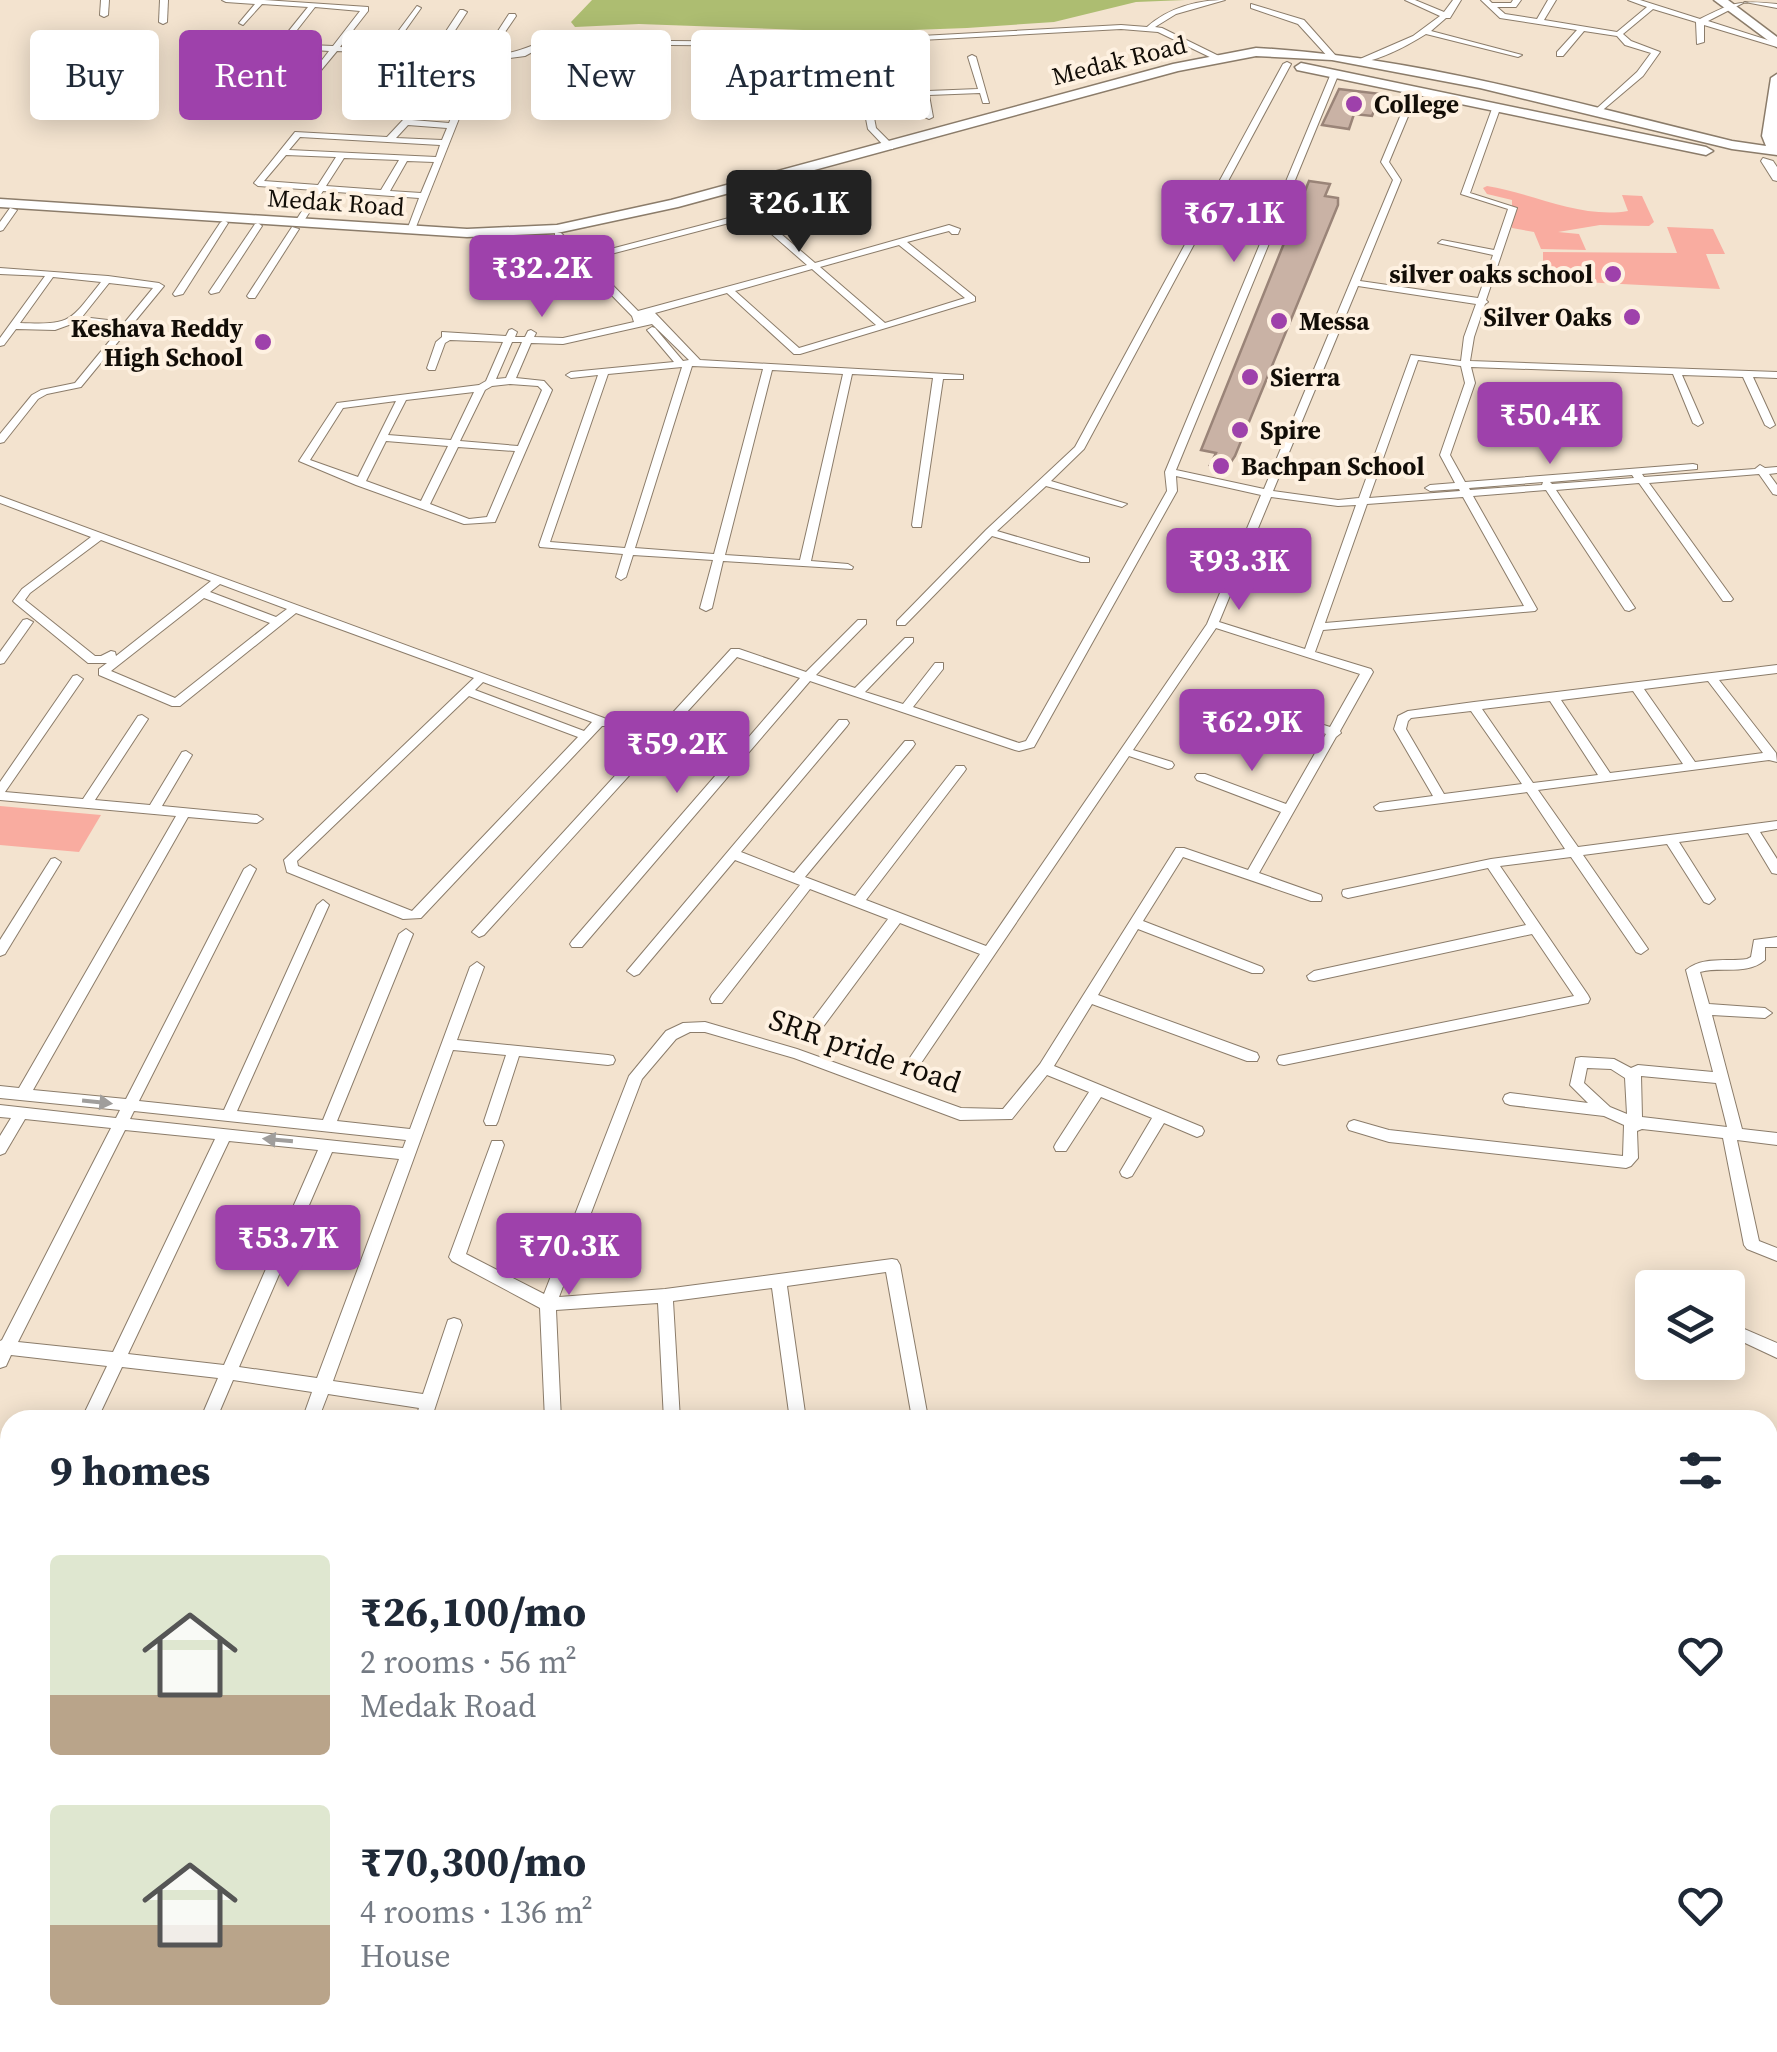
<!DOCTYPE html>
<meta charset="utf-8">
<style>
body{margin:0;font-family:"Source Serif 4",serif;background:#f2f2f3;color:#1f2937;height:100vh;display:flex;flex-direction:column;font-size:38px;white-space:nowrap}
*{box-sizing:border-box;margin:0}
p{font-size:32px;color:#747a83}
.icon{flex:none;width:55px;height:55px;fill:none;stroke:currentColor;stroke-width:2;stroke-linecap:round;stroke-linejoin:round}
.map{position:relative;flex:1;overflow:hidden}
.sheet{position:absolute;left:0px;top:1410px;width:1778px;height:642px;display:flex;flex-direction:column;background:#fff;border-radius:30px 30px 0 0;box-shadow:0 5px 25px #0003}
.sheet>*{flex:none}
.top-card{position:absolute;left:30px;top:30px;width:1000px;height:90px;display:flex;gap:20px}
.buttons{position:absolute;left:1635px;top:1270px;display:grid;gap:20px}
.buttons a{display:grid;place-items:center;width:110px;height:110px;border-radius:10px;background:#fff;box-shadow:0 5px 25px #0003;font-size:50px}
.price{position:absolute;translate:-50% -85px;padding:0 22px;border-radius:10px;background:#9e41ab;color:#fff;font-size:32px;line-height:65px;filter:drop-shadow(0 2px 5px #0008)}
.price::after{content:'';position:absolute;left:50%;top:60px;width:30px;height:22px;margin-left:-15px;background:inherit;clip-path:polygon(0 0,100% 0,50% 100%)}
.price.current{background:#222;color:#fff}
ul{padding:0;list-style:none}
li{display:flex;align-items:center;gap:30px;height:250px;padding:0 50px}
li span{display:grid;place-items:center;flex:none;width:280px;height:200px;border-radius:10px;color:#555}
li>.icon{margin-inline-start:auto}
span .icon{width:120px;height:120px;fill:#fffc;stroke-width:1}
li b{font-size:42px}
h2{display:flex;justify-content:space-between;align-items:center;height:120px;padding:0 50px;font-size:42px}
.pill{padding:0 35px;border-radius:10px;background:#fff;box-shadow:0 5px 25px #0003;font-size:35px;line-height:90px}
.pill.current{background:#9e41ab;color:#fff}
.map>svg:first-child{display:block}
.green{fill:#f9aca0}
.water{fill:#adbd71}
.building{fill:#c9b2a5;stroke:#9a8478;stroke-width:2.5}
.lines{fill:none;stroke-linecap:round;stroke-linejoin:round}
.minor-casing{stroke:#8b7c6a;stroke-width:2}
.secondary-casing{stroke:#8b7c6a;stroke-width:2}
.primary-casing{stroke:#8b7c6a;stroke-width:3}
.minor{fill:#fff;fill-rule:evenodd}
.secondary{fill:#fff;fill-rule:evenodd}
.primary{fill:#fff;fill-rule:evenodd}
.oneway{fill:#a09e9c}
.poi-dot{fill:#9e41ab;stroke:#fef1e1;stroke-width:4}
.labels{text-anchor:middle;stroke-width:8;stroke-linejoin:round;paint-order:stroke}
.far-street-label{font-size:25px;fill:#120d07;stroke:#fef1e1}
.far-poi-label{font-size:25px;font-weight:bold;fill:#120d07;stroke:#fef1e1;text-anchor:start}
.street-label{font-size:30px;fill:#120d07;stroke:#fef1e1}
</style>
<div class="map">
<svg width="1777" height="2052" viewBox="0 0 1777 2052">
<rect width="100%" height="100%" fill="#f3e3cf"/>
<g class="green">
<path d="M1487,186C1532,193 1581,219 1628,211L1622,195L1642,196L1654,222L1649,226L1600,225L1558,232L1579,234L1586,250L1541,249L1534,232L1512,228V200L1487,194L1483,188Z"/>
<polygon points="1667,227 1713,229 1725,254 1706,254 1720,289 1543,280 1543,252 1677,253"/>
<polygon points="0,806 101,815 79,852 0,845"/>
</g>
<polygon class="water" points="592,0 1185,0 1136,2 1054,22 967,28 858,32 639,24 575,27 571,22"/>
<g class="building">
<polygon points="867,60 888,60 891,88 872,89"/>
<polygon points="833,61 851,61 857,89 836,90"/>
<polygon points="1339,89 1381,94 1372,116 1354,114 1349,129 1322,125"/>
<polygon points="1309,181 1330,184 1325,196 1338,198 1338,205 1235,456 1227,468 1210,465 1216,453 1201,450"/>
</g>
<g class="lines">
<defs>
<g id="minor">
<polygon points="101,0 109,0 108,15 104,17 100,15"/>
<polygon points="160,0 168,0 167,22 163,24 159,22"/>
<path d="M222,0H264L368,7V11L340,47L385,49L417,6L421,8L392,49L433,51L460,10H463L467,12L441,52L483,54L509,14H515L516,16L490,54C512,55 526,48 546,40L810,42L1121,25L1147,27C1168,8 1197,0 1225,0L1176,14L1155,27L1162,28L1225,59L1218,61L1158,32L1121,29L810,46L547,44L525,56L503,59L438,56L410,99H407L403,97L430,56L389,54L359,97H356L352,95L381,53L337,51L303,92L299,90L329,51L282,48L249,87L245,85L263,62L220,60L199,82H193V78L215,56L267,58L308,7L262,4L243,25L239,23L255,4L226,2ZM315,7L360,11L333,46L286,44Z"/>
<path d="M1405,0H1415L1444,12L1453,0H1461L1450,18H1446L1431,31L1522,55L1518,57L1426,34C1407,46 1382,59 1360,63V59L1413,36L1440,16Z"/>
<path d="M1481,0H1489L1492,3H1511L1513,0H1521L1516,7H1497L1505,14L1537,19L1548,0H1556L1544,20L1617,32L1647,7L1628,0H1640L1700,19C1733,2 1740,0 1777,4V8L1745,2L1708,21L1777,43V47L1704,25V42L1697,44L1696,22L1653,9L1623,34L1631,41L1660,52L1643,76L1598,114L1594,112L1595,110L1637,72L1651,53L1625,45L1617,36L1584,31L1563,56H1557V52L1577,30L1500,18Z"/>
<polygon points="1251,4 1304,20 1336,56 1329,58 1298,24 1251,8"/>
<polygon points="972,55 976,57 989,103 983,103 980,93 929,95 933,117 929,119 925,117 921,95 870,97 876,128 893,145 893,149 887,149 868,129 862,98 812,99 813,111 809,113 805,111 801,61 808,63 811,95 861,93 855,61 859,59 863,61 869,93 920,91 915,60 919,58 923,60 928,91 978,89 968,57"/>
<path d="M501,60H504V64L488,66L462,111L414,232L407,230L419,198L323,191L302,224L299,225L295,222L315,190L258,186L254,183L295,132L387,137L417,105L456,108L482,62ZM422,110L453,113L449,123L412,120ZM408,125L447,128L442,140L396,138ZM300,137L440,145L436,157L289,150ZM286,155L336,157L318,185L264,181ZM344,158L399,160L381,190L326,186ZM407,161L434,162L421,193L390,191Z"/>
<polygon points="1287,62 1291,64 1084,449 1051,481 1127,504 1122,507 1046,486 997,531 1089,558 1089,562 1081,562 992,536 905,625 897,625 897,621 986,530 1075,447 1283,64"/>
<path d="M1332,71L1339,73L1176,470L1264,489L1393,180L1381,162L1412,88L1419,90L1389,162L1401,180L1360,281L1478,298L1493,255L1438,243L1442,240L1494,250L1508,209L1461,194L1493,106L1497,104L1501,106L1470,193L1517,208L1486,300L1488,302L1485,304L1474,337L1470,361L1777,372V378L1753,377L1775,425L1770,428L1765,425L1743,377L1682,375L1703,423L1698,426L1693,423L1673,374L1471,367L1475,383L1450,455L1465,482L1693,464L1697,465V469L1642,474L1644,477L1755,469L1760,465L1765,468L1777,467V473L1769,474L1777,485V495L1773,494L1759,474L1649,483L1733,599L1731,601H1723L1639,483L1556,490L1635,608L1629,611L1625,610L1546,490L1473,496L1537,609L1535,611L1323,630L1315,652L1371,669L1373,672L1340,731L1341,733L1336,737L1259,873L1321,895L1322,898L1321,901H1311L1183,857L1143,921L1262,967L1264,970L1262,973H1252L1138,929L1098,995L1257,1053L1259,1057L1257,1061H1247L1092,1004L1054,1066L1202,1127L1204,1131L1202,1135L1197,1137L1164,1123L1132,1176L1127,1178L1122,1176L1120,1172L1152,1118L1101,1097L1066,1151H1056L1054,1147L1056,1143L1089,1092L1047,1075L1012,1119L960,1120L794,1058L705,1032H690L676,1039L642,1079L559,1297L665,1289L892,1259L897,1260L900,1265L928,1418L927,1420H913L912,1418L886,1272L787,1286L806,1420H790L772,1288L673,1301L680,1420H664L658,1303L556,1310L561,1420H545L540,1308L452,1261L449,1257L492,1141H502L504,1145L466,1254L544,1294L629,1076L666,1031L683,1023L705,1022L797,1049L961,1108L1003,1109L1040,1064L1176,848H1184L1248,870L1281,812L1197,780L1195,777L1197,774H1205L1286,804L1326,734L1222,700L1220,697L1222,694H1230L1330,727L1360,674L1216,628L1133,750L1172,762L1174,765L1172,768L1168,769L1129,756L917,1069H907L905,1065L980,954L900,923L820,1031H810L808,1027L810,1023L888,919L810,889L722,1003H712L710,999L712,995L800,885L735,860L639,974L634,976L627,971L839,720H847L849,723L847,726L741,852L794,873L905,741H913L915,744L913,747L805,877L855,896L956,766H964L966,769L964,772L866,900L986,946L1207,624L1261,495L1176,476L1177,491L1034,747L1019,751L1015,750L810,681L582,947H572L570,944L572,941L800,678L737,657L484,935L479,937L472,932L731,649H739L806,672L858,620H866V624L816,675L855,688L905,638H913V642L865,692L903,704L935,663H943V669L913,707L1019,743L1026,741L1167,491L1165,472ZM1358,286L1476,304L1464,337L1461,361L1411,355L1359,498L1338,500L1273,491ZM1418,360L1461,366L1465,383L1440,455L1455,483L1430,485L1425,488L1430,491L1459,489L1460,491L1369,498ZM1632,475L1634,478L1552,484L1550,482ZM1543,482L1542,485L1470,490L1469,488ZM1271,497L1338,506L1356,505L1305,649L1219,622ZM1463,497L1524,606L1325,623L1367,504Z"/>
<path d="M732,192L815,263L949,225L960,229L958,234H952L949,231L907,242L975,297V301L800,354H794L727,293L655,313L700,360L963,375V379H943L921,527H913L912,525L933,378L852,374L811,561L848,564L853,567L852,569L723,561L712,608L706,611L700,608L713,560L633,555L626,577L621,580L616,577L623,554L540,547L539,545L598,375L571,378L566,375L571,372L674,362L647,330L652,327L655,328L683,361L689,360L652,324L563,344L531,343L516,378L544,381L552,390L495,522L464,524L356,485L299,461L337,403L479,385L486,381L503,342L450,340L445,343L435,370H429L427,368L436,342L442,337V332L506,336L509,330L512,329L517,332L515,337H525L528,331L531,330L536,333L534,337L563,338L634,322L632,316L555,237V233H561L584,256L748,213L729,197L728,195ZM752,217L807,265L638,311L588,260ZM899,245L965,298L885,323L820,267ZM812,269L876,325L799,348L735,291ZM512,342H522L506,378L496,379ZM692,366L763,369L714,554L635,548ZM682,367L625,548L550,542L608,374ZM772,370L843,374L800,560L725,555ZM510,384L538,386L542,390L518,446L460,441L485,390L492,386ZM474,392L451,440L388,435L406,400ZM396,401L358,477L310,460L343,408ZM386,441L448,446L421,501L366,481ZM458,447L515,451L487,517L469,519L430,504Z"/>
<polygon points="10,208 17,210 3,230 0,231 0,222"/>
<polygon points="224,220 228,223 183,294 175,296 173,294 220,223"/>
<polygon points="258,223 262,226 219,292 211,294 209,292 255,224"/>
<polygon points="292,227 299,229 255,298 249,298 247,296"/>
<path d="M0,268L108,276L159,283L164,286L81,387L47,394L38,399L4,442L0,443V434L32,395L41,390L75,383L121,327L77,322L55,330L16,329L4,345L0,346V338L45,276L0,274ZM53,277L101,282C69,322 72,325 20,323ZM109,283L153,288L125,322L82,317Z"/>
<path d="M0,496L604,718L611,723L609,726H602L421,918L403,919L287,872L284,860L474,678L296,613L180,706H172L99,675V669L107,663H88L15,603L13,601L22,589L91,537L0,503ZM101,540L211,581L116,656L115,652L111,651L101,656H95L25,600L30,593ZM220,584L287,609L276,617L210,592ZM204,598L270,623L175,698L111,671ZM483,682L592,722L584,731L475,690ZM469,696L578,737L412,911L298,866L297,861Z"/>
<polygon points="27,619 33,622 4,663 0,664 0,652 23,620"/>
<path d="M1777,665V673L1719,680L1776,753L1777,762L1769,760L1538,790L1578,847L1777,821V829L1760,832L1777,859V874L1772,873L1748,833L1679,842L1715,899L1709,904L1704,902L1667,844L1583,855L1646,946L1648,949L1641,954L1636,952L1571,857L1500,866L1588,995L1590,999L1588,1003L1284,1065L1279,1064L1277,1060L1279,1056L1284,1055L1574,996L1532,934L1314,981L1309,980L1307,976L1314,971L1526,925L1488,868L1348,898L1343,896L1342,893L1343,890L1491,859L1565,849L1527,792L1380,811L1376,810L1374,807L1380,803L1433,796L1394,729L1398,716L1408,711L1474,702ZM1708,681L1763,753L1695,762L1644,689ZM1633,691L1683,764L1610,773L1561,700ZM1550,701L1598,775L1533,783L1482,709ZM1471,711L1522,784L1444,794L1406,729L1408,721L1411,718Z"/>
<path d="M77,675L83,679L5,792L83,799L138,716L142,715L148,719L95,800L150,805L182,752L186,751L192,755L162,806L257,815L263,819L257,823L188,817L33,1090L126,1099L244,869L250,865L256,869L139,1101L224,1110L317,905L323,900L329,905L237,1111L323,1120L399,934L406,929L413,934L337,1121L410,1129L470,967L477,962L484,967L457,1040L608,1055L613,1056L615,1060L613,1064L608,1065L519,1056L498,1121L496,1125H486L484,1121L506,1055L453,1050L333,1381L423,1394L448,1320L454,1318L460,1320L462,1325L431,1420H415L419,1408L328,1394L318,1420H302L312,1392L233,1380L216,1420H200L218,1378L122,1367L97,1420H81L107,1366L11,1355L6,1366L0,1368V1341L2,1340L111,1128L25,1119L5,1153L0,1155V1136L11,1118L0,1117V1105L116,1118L120,1110L0,1098V1086L19,1088L176,816L0,800V782L73,676ZM134,1111L406,1140L403,1148L130,1119ZM125,1130L215,1139L113,1352L18,1342ZM229,1141L318,1150L224,1365L128,1354ZM332,1152L399,1159L317,1378L239,1367Z"/>
<polygon points="55,858 61,862 5,954 0,956 0,940 51,859"/>
<path d="M1777,937V947H1765V960C1746,976 1722,966 1700,972L1709,1004L1765,1008L1772,1013L1765,1018L1712,1015L1742,1129L1777,1133V1145L1737,1140L1759,1241L1777,1248V1261L1747,1249L1744,1245L1723,1138L1642,1129L1637,1131L1638,1158L1631,1166L1626,1168L1389,1142L1349,1130L1347,1126L1349,1122L1354,1120L1389,1130L1623,1156L1624,1125L1604,1116L1510,1105L1505,1103L1503,1099L1505,1095L1510,1093L1588,1103L1570,1085L1576,1058L1581,1057L1614,1059L1631,1068L1638,1065L1713,1072L1686,970C1703,956 1726,962 1747,959L1751,957L1754,940ZM1587,1068L1611,1069L1625,1078L1627,1114L1610,1107L1584,1083ZM1641,1076L1716,1083L1727,1127L1642,1117Z"/>
<polygon points="1728,1322 1777,1343 1777,1358 1728,1335"/>
<polygon points="1768,1464 1777,1468 1777,1485 1768,1480"/>
<polygon points="10,1582 10,1609 6,1618 0,1620 0,1593 4,1584"/>
<polygon points="1768,1584 1777,1588 1777,1605 1768,1601"/>
<polygon points="0,1641 10,1646 10,1664 0,1659"/>
<polygon points="1768,1725 1777,1729 1777,1748 1768,1744"/>
<polygon points="221,2042 244,2042 248,2052 226,2052"/>
<polygon points="951,2042 971,2042 967,2052 947,2052"/>
</g>
<polygon id="secondary" points="1763,158 1773,161 1777,167 1777,181 1773,180 1761,161"/>
<g id="primary">
<polygon points="1714,0 1728,0 1777,37 1777,47"/>
<path d="M1256,48C1418,57 1575,103 1732,141L1766,146L1762,136L1771,78L1777,74V155L1732,149L1480,88L1332,60L1256,56L1178,71L678,207L557,233L467,237L0,207V199L467,229L557,225L671,200L1173,64Z"/>
<polygon points="1301,63 1706,147 1713,151 1706,155 1297,70 1295,67"/>
</g>
</defs>
<use href="#minor" class="minor-casing"/>
<use href="#secondary" class="secondary-casing"/>
<use href="#primary" class="primary-casing"/>
<use href="#minor" class="minor"/>
<use href="#secondary" class="secondary"/>
<use href="#primary" class="primary"/>
</g>
<defs><path id="oneway-solid" d="M-6-.8H1V-3.2L6.5 0L1 3.2V.8H-6Z" transform="scale(2.5)"/></defs>
<g class="oneway">
<use href="#oneway-solid" transform="translate(97 1102) rotate(6)"/>
<use href="#oneway-solid" transform="translate(278 1140) rotate(-175)"/>
</g>
<g class="poi-dot">
<circle cx="1354" cy="104" r="10"/>
<circle cx="1613" cy="274" r="10"/>
<circle cx="1632" cy="317" r="10"/>
<circle cx="1279" cy="321" r="10"/>
<circle cx="263" cy="342" r="10"/>
<circle cx="1250" cy="377" r="10"/>
<circle cx="1240" cy="430" r="10"/>
<circle cx="1221" cy="466" r="10"/>
</g>
<g class="labels">
<g class="far-street-label">
<text transform="translate(1119 60) rotate(-14)" y="9">Medak Road</text>
<text transform="translate(336 202) rotate(4)" y="9">Medak Road</text>
</g>
<g class="far-poi-label">
<text x="1374" y="113">College</text>
<text x="1593" y="283" text-anchor="end">silver oaks school</text>
<text x="1612" y="326" text-anchor="end">Silver Oaks</text>
<text x="1299" y="330">Messa</text>
<text x="243" y="337" text-anchor="end">Keshava Reddy<tspan x="243" dy="29">High School</tspan></text>
<text x="1270" y="386">Sierra</text>
<text x="1260" y="439">Spire</text>
<text x="1241" y="475">Bachpan School</text>
</g>
<g class="street-label">
<text transform="translate(865 1051) rotate(19)" y="10">SRR pride road</text>
</g>
</g>
</svg>
<div class="buttons">
<a><svg class="icon" aria-label="layers" viewBox="0 0 24 24"><path d="M12 4l9 5-9 5-9-5zM3 14l9 5 9-5"/></svg></a>
</div>
<b class="price current" style="left:799px;top:255px">₹26.1K</b>
<b class="price" style="left:1234px;top:265px">₹67.1K</b>
<b class="price" style="left:542px;top:320px">₹32.2K</b>
<b class="price" style="left:1550px;top:467px">₹50.4K</b>
<b class="price" style="left:1239px;top:613px">₹93.3K</b>
<b class="price" style="left:1252px;top:774px">₹62.9K</b>
<b class="price" style="left:677px;top:796px">₹59.2K</b>
<b class="price" style="left:288px;top:1290px">₹53.7K</b>
<b class="price" style="left:569px;top:1298px">₹70.3K</b>
<div class="top-card">
<a class="pill">Buy</a>
<a class="pill current">Rent</a>
<a class="pill">Filters</a>
<a class="pill">New</a>
<a class="pill">Apartment</a>
</div>
<section class="sheet">
<h2>9 homes<svg class="icon" aria-label="filters" viewBox="0 0 24 24"><path d="M4 7h16M4 17h16"/><circle cx="9" cy="7" r="2"/><circle cx="15" cy="17" r="2"/></svg></h2>
<ul>
<li><span style="background:linear-gradient(#dfe7d0 70%,#b9a48a 0)"><svg class="icon" aria-label="home" viewBox="0 0 24 24"><path d="M3 11l9-7 9 7M6 9v11h12V9"/></svg></span><div><b>₹26,100/mo</b><p>2 rooms · 56 m²</p><p>Medak Road</p></div><svg class="icon" aria-label="heart" viewBox="0 0 24 24"><path d="M12 20l-8-8c-3-5 5-10 8-4 3-6 11-1 8 4z"/></svg></li>
<li><span style="background:linear-gradient(#dfe7d0 60%,#b9a48a 0)"><svg class="icon" aria-label="home" viewBox="0 0 24 24"><path d="M3 11l9-7 9 7M6 9v11h12V9"/></svg></span><div><b>₹70,300/mo</b><p>4 rooms · 136 m²</p><p>House</p></div><svg class="icon" aria-label="heart" viewBox="0 0 24 24"><path d="M12 20l-8-8c-3-5 5-10 8-4 3-6 11-1 8 4z"/></svg></li>
</ul>
</section>
</div>
